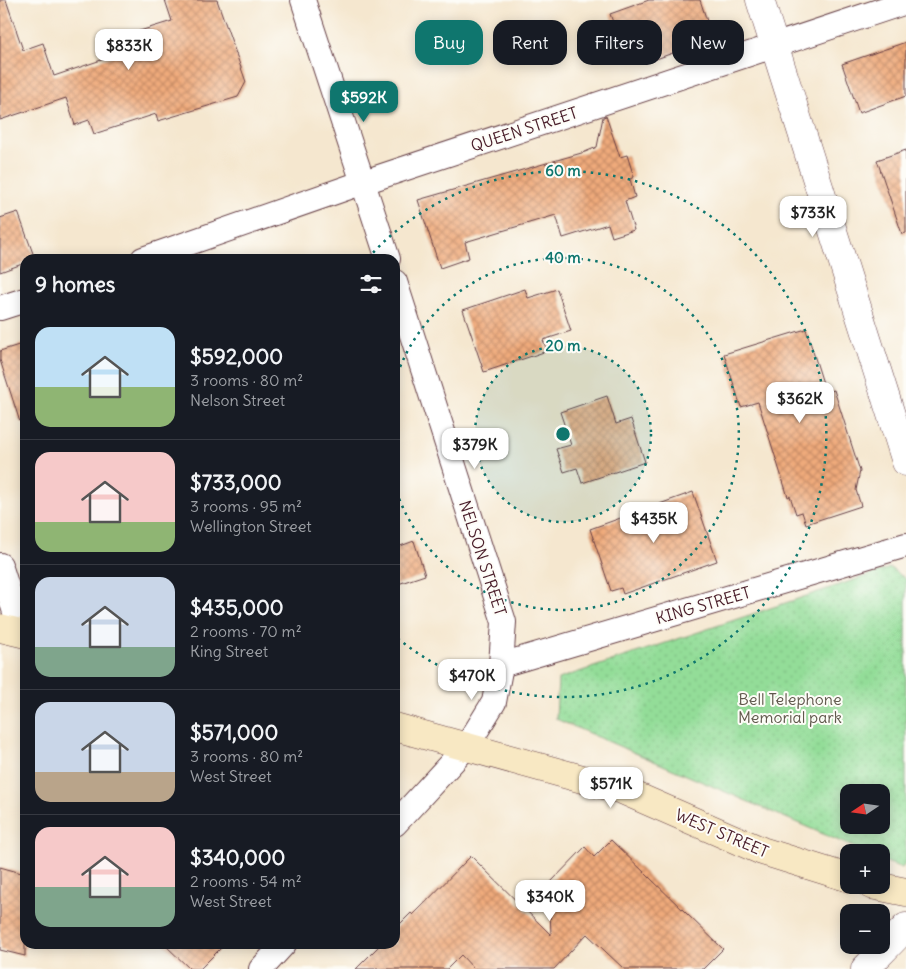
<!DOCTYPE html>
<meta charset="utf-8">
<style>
body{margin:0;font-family:Delius,sans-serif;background:#242831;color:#f1f3f6;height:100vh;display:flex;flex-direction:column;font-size:19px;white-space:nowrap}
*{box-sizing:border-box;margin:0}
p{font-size:16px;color:#9ea1a6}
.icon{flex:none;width:28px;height:28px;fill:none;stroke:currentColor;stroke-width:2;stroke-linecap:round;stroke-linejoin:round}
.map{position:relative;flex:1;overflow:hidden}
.drawer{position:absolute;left:20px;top:254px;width:380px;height:695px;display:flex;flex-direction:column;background:#171b24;border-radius:15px;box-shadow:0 2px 12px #0003}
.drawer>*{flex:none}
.banner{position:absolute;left:415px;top:20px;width:415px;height:45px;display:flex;gap:10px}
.needle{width:32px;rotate:257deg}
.buttons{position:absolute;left:840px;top:784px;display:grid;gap:10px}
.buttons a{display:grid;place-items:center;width:50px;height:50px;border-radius:10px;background:#171b24;box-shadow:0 2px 12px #0003;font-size:25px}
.price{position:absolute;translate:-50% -42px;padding:0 11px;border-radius:10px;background:#fff;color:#222;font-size:16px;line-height:32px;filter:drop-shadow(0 1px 2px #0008)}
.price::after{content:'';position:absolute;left:50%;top:30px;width:15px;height:11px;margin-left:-8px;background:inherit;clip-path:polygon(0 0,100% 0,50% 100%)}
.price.active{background:#0f766e;color:#fff}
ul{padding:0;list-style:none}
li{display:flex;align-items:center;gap:15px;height:125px;padding:0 15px}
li+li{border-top:1px solid #363941}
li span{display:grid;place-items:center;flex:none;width:140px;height:100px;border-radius:15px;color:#555}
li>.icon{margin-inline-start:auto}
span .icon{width:60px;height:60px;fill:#fffc;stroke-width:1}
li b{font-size:21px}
h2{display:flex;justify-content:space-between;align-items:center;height:60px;padding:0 15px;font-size:21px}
.pill{padding:0 18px;border-radius:15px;background:#171b24;box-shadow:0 2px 12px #0003;font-size:18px;line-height:45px}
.pill.active{background:#0f766e;color:#fff}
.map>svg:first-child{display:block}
.grass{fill:url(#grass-dots);stroke:#6e7e62;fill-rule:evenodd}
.building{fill:url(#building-cross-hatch)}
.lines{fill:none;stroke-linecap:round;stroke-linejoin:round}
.minor-casing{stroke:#643d44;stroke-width:26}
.tertiary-casing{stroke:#643d44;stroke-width:29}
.secondary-casing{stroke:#643d44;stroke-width:29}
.minor{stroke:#fff;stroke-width:24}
.tertiary{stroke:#fff;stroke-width:28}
.secondary{stroke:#f8e8c3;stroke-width:28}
.ring{fill:none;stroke:#0f766e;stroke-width:2.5;stroke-dasharray:2.5 5}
.labels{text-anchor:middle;stroke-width:4;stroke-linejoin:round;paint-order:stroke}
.street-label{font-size:16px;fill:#4a1f2b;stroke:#fdfcf7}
.park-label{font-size:16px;fill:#60584c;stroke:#fdfcf7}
.centre{fill:#0f766e;stroke:#fdfcf7;stroke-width:2.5}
.ring-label{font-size:15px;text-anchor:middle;font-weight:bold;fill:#0f766e;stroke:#fdfcf7;stroke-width:4;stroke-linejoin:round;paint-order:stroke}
</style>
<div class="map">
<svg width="906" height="969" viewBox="0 0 906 969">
<defs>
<pattern id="grass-dots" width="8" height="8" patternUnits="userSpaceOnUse" patternTransform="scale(1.25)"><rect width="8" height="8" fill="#93dd98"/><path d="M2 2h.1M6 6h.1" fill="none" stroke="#80bd83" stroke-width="1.8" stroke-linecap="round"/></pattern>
<pattern id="building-cross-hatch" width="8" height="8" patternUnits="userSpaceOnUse" patternTransform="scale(1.25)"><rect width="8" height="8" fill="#efaa7b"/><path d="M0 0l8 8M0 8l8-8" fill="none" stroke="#c48a65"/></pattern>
</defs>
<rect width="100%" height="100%" fill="#fdfcf7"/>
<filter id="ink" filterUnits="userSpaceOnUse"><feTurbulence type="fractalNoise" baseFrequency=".02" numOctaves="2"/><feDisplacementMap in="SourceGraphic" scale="10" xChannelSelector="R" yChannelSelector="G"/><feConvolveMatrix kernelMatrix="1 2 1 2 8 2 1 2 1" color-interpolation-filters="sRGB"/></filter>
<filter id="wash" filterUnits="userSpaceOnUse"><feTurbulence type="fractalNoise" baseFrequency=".0096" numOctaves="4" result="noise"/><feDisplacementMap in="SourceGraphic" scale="20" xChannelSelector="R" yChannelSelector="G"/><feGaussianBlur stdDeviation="1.12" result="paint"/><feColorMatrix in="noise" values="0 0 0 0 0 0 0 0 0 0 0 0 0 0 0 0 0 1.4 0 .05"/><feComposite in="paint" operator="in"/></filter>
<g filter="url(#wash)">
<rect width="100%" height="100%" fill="#f5e7cf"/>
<path class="grass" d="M890,568L906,579V863L902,868L881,860V852H865L556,719L558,679ZM849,792H881V825H849Z"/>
<g id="blocks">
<g class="building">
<polygon points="0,0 6,0 23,50 43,43 54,76 116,55 115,51 120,49 117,38 172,21 165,0 217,0 246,82 238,97 158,121 156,114 94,134 89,120 75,125 66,98 0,120"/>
<polygon points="649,0 700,0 710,30 691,37 695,45 645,63 636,39 621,44 610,14"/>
<polygon points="906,42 906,96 859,113 842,64"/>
<polygon points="606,116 620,157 627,155 634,177 630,179 635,197 625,201 634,230 612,237 608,224 563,238 556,215 465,242 469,258 440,268 418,200 585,152 597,147 603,117"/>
<polygon points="906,150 906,233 902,234 877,160"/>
<polygon points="18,212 35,259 25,259 25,263 0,272 0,218"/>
<polygon points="525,289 528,298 557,289 571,331 543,340 547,351 484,372 463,310"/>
<polygon points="806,329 826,393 834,390 860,471 856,490 861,506 806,524 802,512 796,514 790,496 788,497 758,402 741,407 724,354"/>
<polygon points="25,343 25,422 20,422 0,360 0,351"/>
<polygon points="607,396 616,424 631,419 645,462 582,483 577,468 564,472 556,449 571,445 560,412"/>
<polygon points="693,492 717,561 623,594 621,588 611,591 590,529"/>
<polygon points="414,541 425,575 395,585 395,548"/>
<polygon points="611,840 723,949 703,969 624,969 587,934 554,969 474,969 461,955 447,969 356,969 381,944 395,944 395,929 411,913 413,915 471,856 551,935 549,884 585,847 594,857"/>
<polygon points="0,867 25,874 25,956 0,950"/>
<polygon points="164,944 225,944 200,969 190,969"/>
</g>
</g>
</g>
<g filter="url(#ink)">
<use href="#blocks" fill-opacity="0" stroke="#643d44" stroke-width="1"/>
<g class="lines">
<defs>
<g id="minor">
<polyline points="303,0 388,259"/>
<polyline points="143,259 364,182 906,2"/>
<polyline points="395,282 504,622 501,665 494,702 467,746 395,824"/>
<polyline points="0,308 25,300"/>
<polyline points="0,565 22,634"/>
<polyline points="501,665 906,545"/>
<polyline points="261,969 284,944"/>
</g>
<g id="tertiary">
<polyline points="760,0 906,462"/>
<polyline points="865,969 906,927"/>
</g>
<g id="secondary">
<polyline points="0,628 25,634"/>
<polyline points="395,727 622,790 762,851 849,878"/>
<polyline points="871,885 906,892"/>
</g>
</defs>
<use href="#minor" class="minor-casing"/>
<use href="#tertiary" class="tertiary-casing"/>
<use href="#secondary" class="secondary-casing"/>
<use href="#minor" class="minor"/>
<use href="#tertiary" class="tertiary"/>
<use href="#secondary" class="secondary"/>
</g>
</g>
<circle cx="563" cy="434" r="88" fill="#0f766e" fill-opacity=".12"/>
<g class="ring">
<circle cx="563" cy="434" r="88"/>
<path d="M395 381A176 176 0 1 1 395 487"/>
<path d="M368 258A263 263 0 1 1 396 637"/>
</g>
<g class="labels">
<g class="street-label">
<text transform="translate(524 129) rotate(-18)" y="6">QUEEN STREET</text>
<text transform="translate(483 558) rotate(72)" y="6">NELSON STREET</text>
<text transform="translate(703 605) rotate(-16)" y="6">KING STREET</text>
<text transform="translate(722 833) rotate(23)" y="6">WEST STREET</text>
</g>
<g class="park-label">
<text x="790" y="705">Bell Telephone<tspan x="790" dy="18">Memorial park</tspan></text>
</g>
</g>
<circle cx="563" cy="434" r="8" class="centre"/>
<g class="ring-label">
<text x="563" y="176">60 m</text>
<text x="563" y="263">40 m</text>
<text x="563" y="351">20 m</text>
</g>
</svg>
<div class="buttons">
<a><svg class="needle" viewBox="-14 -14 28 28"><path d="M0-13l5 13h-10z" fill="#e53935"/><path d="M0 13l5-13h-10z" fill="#9ea1a6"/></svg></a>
<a>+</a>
<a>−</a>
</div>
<b class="price" style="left:129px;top:71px">$833K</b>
<b class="price active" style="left:364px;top:123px">$592K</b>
<b class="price" style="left:813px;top:238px">$733K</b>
<b class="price" style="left:800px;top:424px">$362K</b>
<b class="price" style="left:475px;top:470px">$379K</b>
<b class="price" style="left:654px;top:544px">$435K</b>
<b class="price" style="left:472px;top:701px">$470K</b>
<b class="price" style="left:611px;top:809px">$571K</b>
<b class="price" style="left:550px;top:922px">$340K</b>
<div class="banner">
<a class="pill active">Buy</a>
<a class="pill">Rent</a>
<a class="pill">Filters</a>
<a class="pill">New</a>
</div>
<section class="drawer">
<h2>9 homes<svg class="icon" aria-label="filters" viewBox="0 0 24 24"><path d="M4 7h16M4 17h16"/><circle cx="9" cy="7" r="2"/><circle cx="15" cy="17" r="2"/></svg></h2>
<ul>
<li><span style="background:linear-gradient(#bfe0f5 60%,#8fb573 0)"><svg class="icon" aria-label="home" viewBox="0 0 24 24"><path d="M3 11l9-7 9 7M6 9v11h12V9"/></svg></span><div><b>$592,000</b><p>3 rooms · 80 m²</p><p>Nelson Street</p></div></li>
<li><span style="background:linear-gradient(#f6c9c9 70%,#8fb573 0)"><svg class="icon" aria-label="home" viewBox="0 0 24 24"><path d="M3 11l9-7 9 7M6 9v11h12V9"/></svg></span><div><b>$733,000</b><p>3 rooms · 95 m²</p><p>Wellington Street</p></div></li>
<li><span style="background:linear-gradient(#c9d6e8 70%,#7fa58c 0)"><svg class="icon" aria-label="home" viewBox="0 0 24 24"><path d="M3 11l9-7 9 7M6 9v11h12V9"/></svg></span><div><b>$435,000</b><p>2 rooms · 70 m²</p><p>King Street</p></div></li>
<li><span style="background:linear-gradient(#c9d6e8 70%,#b9a48a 0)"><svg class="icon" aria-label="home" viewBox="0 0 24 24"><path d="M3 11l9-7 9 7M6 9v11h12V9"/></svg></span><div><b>$571,000</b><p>3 rooms · 80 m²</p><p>West Street</p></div></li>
<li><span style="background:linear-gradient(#f6c9c9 60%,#7fa58c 0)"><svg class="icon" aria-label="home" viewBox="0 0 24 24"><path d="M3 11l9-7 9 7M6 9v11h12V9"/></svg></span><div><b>$340,000</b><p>2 rooms · 54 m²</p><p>West Street</p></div></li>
</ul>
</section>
</div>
